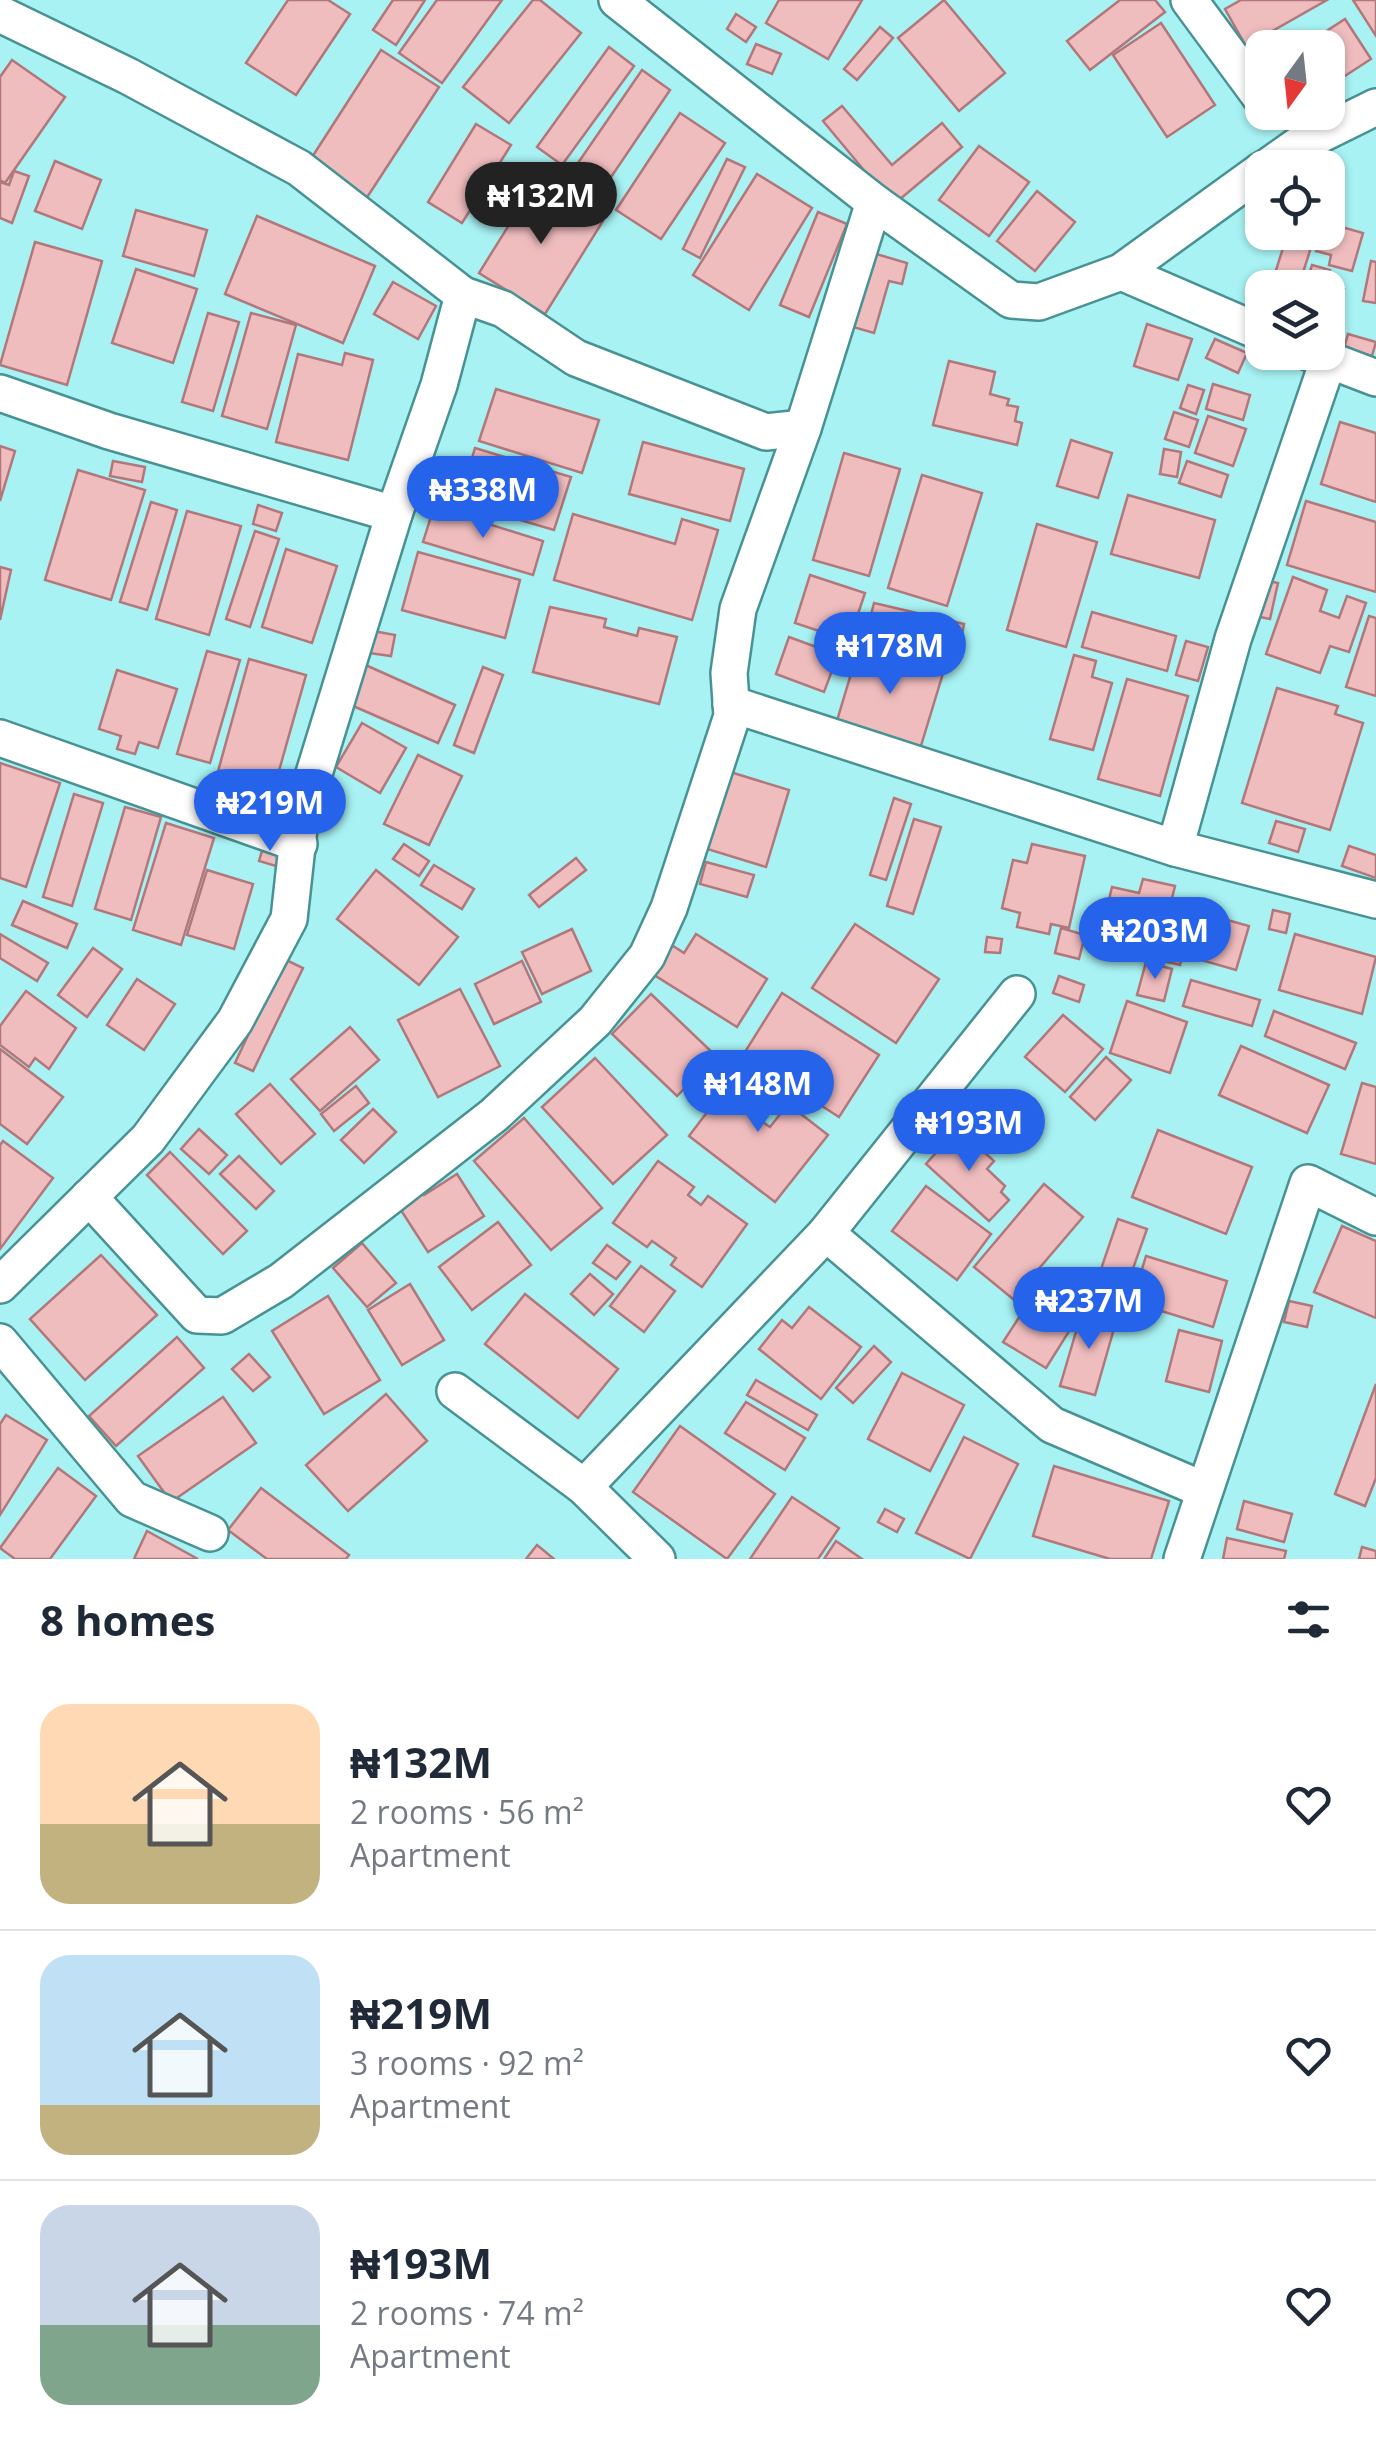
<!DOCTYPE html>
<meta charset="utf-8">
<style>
body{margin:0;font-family:"Open Sans",sans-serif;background:#f2f2f3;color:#1f2937;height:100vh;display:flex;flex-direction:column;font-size:38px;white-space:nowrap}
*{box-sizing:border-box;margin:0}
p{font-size:32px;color:#747a83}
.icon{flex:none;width:55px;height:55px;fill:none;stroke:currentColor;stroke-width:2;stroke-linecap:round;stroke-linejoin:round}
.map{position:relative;height:1559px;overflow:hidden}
.drawer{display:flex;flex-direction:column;background:#fff;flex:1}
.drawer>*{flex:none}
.needle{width:65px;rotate:195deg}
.tools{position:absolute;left:1245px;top:30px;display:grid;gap:20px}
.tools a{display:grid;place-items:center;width:100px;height:100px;border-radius:20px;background:#fff;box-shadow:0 2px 8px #0004;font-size:50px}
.price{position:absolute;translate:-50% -85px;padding:0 22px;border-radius:35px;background:#2563eb;color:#fff;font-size:32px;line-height:65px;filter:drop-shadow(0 2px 5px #0008)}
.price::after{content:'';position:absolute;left:50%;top:60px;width:30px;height:22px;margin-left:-15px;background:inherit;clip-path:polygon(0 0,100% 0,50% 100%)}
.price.on{background:#222;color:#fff}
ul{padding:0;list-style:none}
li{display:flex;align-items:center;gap:30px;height:250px;padding:0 40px}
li+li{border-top:2px solid #e0e1e3}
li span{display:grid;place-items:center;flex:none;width:280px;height:200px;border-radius:30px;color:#555}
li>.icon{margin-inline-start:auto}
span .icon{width:120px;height:120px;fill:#fffc;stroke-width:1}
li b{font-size:42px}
h2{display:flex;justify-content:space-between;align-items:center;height:120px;padding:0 40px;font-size:42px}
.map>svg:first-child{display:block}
.building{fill:#f0bdbf;stroke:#b2777a;stroke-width:2.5}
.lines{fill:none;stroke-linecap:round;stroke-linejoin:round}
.minor-casing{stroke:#489293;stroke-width:40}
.minor{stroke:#fff;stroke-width:35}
</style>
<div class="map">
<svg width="1376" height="1559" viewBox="0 0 1376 1559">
<rect width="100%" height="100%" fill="#a8f2f3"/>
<g class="building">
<polygon points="288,0 328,0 350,14 296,95 246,63"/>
<polygon points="393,0 425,0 396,45 373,30"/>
<polygon points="437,0 502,0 442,83 399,53"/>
<polygon points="533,0 540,0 581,33 509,123 463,87"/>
<polygon points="779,0 862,0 828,59 766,23"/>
<polygon points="944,0 1005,73 959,111 898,38"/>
<polygon points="1120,0 1155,0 1165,12 1090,70 1067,41"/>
<polygon points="1241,0 1327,0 1246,46 1225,9"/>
<polygon points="1353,0 1376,0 1376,36"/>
<polygon points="736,14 756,27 746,42 727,29"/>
<polygon points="1345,19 1371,59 1331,85 1328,48 1305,45"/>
<polygon points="1161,23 1215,105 1167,137 1113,55"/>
<polygon points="880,27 893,38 857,80 844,69"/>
<polygon points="756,44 781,54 772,74 747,64"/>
<polygon points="609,47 634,66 562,165 537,147"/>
<polygon points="381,50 439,87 364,202 307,165"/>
<polygon points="12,60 65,97 5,183 0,180 0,77"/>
<polygon points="642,70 670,90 607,183 578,163"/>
<polygon points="842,106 892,165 942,123 962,147 893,205 823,121"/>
<polygon points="680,113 725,143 661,239 616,210"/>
<polygon points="476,124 511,145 462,223 428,202"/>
<polygon points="979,146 1029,182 989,236 939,200"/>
<polygon points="727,159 745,167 700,258 683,249"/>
<polygon points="55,161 101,180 82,229 35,211"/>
<polygon points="14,171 29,176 12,223 0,218 0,182 9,185"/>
<polygon points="757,174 812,208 749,310 693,275"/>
<polygon points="537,180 603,221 545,314 479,273"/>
<polygon points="1037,191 1075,222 1035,271 997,241"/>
<polygon points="136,210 207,230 194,276 123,256"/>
<polygon points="818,212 847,224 809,317 780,305"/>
<polygon points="257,216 375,266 343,343 225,294"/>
<polygon points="1328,223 1363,233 1352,271 1329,265 1331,255 1316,251 1321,232 1328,232"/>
<polygon points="1288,232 1316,232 1298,288 1272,283"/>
<polygon points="35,242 102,261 67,385 0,365"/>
<polygon points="873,253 907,263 902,284 889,281 874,333 853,327"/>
<polygon points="1371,261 1376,262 1376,303 1363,301"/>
<polygon points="1312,265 1330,270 1326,283 1344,289 1340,307 1328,304 1328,288 1305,288"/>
<polygon points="136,269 197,289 173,363 112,343"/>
<polygon points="393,282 436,306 418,339 374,314"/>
<polygon points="208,313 239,322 213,411 182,402"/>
<polygon points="251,313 296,325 267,429 222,416"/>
<polygon points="1147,324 1192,339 1178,380 1134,366"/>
<polygon points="1348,334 1376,342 1372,356 1344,348"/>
<polygon points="1215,339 1247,353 1238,373 1206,358"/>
<polygon points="345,353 373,360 348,460 276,442 298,354 342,365"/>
<polygon points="949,361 995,372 990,394 1009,399 1007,405 1018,407 1015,421 1022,423 1017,445 933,425"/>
<polygon points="1213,384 1250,395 1243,420 1206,409"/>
<polygon points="1188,385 1204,390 1196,414 1180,408"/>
<polygon points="496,389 599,420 582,473 479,441"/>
<polygon points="1174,412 1198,420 1189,447 1165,439"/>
<polygon points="1208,416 1246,429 1233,466 1195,453"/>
<polygon points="1340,422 1376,433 1376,502 1321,484"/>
<polygon points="1071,440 1112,453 1098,498 1057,486"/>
<polygon points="643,442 744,469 730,521 629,494"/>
<polygon points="0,446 15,451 0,501"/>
<polygon points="475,448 571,477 554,530 459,502"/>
<polygon points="1164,449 1181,452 1177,477 1160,474"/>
<polygon points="844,453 900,469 869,576 813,560"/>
<polygon points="113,461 145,467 142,482 110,476"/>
<polygon points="1187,461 1228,475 1221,497 1179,483"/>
<polygon points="78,470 145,490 111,600 45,580"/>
<polygon points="922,475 982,493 947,606 888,588"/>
<polygon points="1128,495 1215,520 1199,578 1111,554"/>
<polygon points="1306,501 1376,522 1376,592 1287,565"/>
<polygon points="151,502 177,510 147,610 120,602"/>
<polygon points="258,505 282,513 276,531 253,524"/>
<polygon points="434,507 543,541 533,575 423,542"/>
<polygon points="187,511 241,526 209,635 156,619"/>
<polygon points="573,514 675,544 682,519 718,530 692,620 554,580"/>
<polygon points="1037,524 1097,542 1066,647 1007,630"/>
<polygon points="255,531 279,539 250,627 226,619"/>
<polygon points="286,549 337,566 312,643 262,627"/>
<polygon points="418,552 520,580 505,638 402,610"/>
<polygon points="0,567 11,570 0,620"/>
<polygon points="810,575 865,593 849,641 795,623"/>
<polygon points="1293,577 1327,590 1320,611 1339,618 1347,596 1366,603 1349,652 1330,646 1320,673 1266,654"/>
<polygon points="1267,581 1278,583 1270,619 1260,617"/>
<polygon points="874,603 964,624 957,659 865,638"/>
<polygon points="550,607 606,619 604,627 637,636 639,628 677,637 659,704 533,672"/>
<polygon points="1092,612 1176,636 1167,671 1082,647"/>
<polygon points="1369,616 1376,618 1376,696 1346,687"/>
<polygon points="373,631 395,635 391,656 369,653"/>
<polygon points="789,637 838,655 824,692 776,674"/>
<polygon points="1186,641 1208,647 1198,681 1176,675"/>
<polygon points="860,644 944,670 920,749 836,724"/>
<polygon points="207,651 240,660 210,763 177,754"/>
<polygon points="1074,655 1096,661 1092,677 1112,683 1093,750 1050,739"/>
<polygon points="249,659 306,675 273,792 217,775"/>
<polygon points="361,663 455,705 438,743 344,702"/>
<polygon points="483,667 503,675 474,753 454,745"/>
<polygon points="117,670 177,689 158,748 139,742 135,754 117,749 121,736 99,729"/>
<polygon points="1127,679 1188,696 1160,796 1098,779"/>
<polygon points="1277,688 1338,706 1335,714 1363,723 1330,830 1242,803"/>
<polygon points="362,723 406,748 380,793 336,767"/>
<polygon points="418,755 462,776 429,845 384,824"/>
<polygon points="0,763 60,783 26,887 0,878"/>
<polygon points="727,771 789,790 766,867 704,848"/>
<polygon points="74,794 103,803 72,906 43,897"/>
<polygon points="894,798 911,804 886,880 870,875"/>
<polygon points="125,807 161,817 131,920 95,909"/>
<polygon points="914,819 941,827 913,914 887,906"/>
<polygon points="1276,821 1305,829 1298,852 1269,843"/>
<polygon points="166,823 214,838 181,945 133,930"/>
<polygon points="265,841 282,846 276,866 259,861"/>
<polygon points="404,844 429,861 419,876 393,859"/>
<polygon points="1032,844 1085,856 1069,928 1051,924 1049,934 1017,927 1020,913 1002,908 1013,860 1027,863"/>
<polygon points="1349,846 1376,855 1376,878 1342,866"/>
<polygon points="576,858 586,870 539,907 529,895"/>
<polygon points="706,862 754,875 747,897 700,884"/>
<polygon points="434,865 474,889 462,909 421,885"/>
<polygon points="207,870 253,884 234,949 187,935"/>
<polygon points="376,870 458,937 419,985 337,919"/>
<polygon points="1143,879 1175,886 1168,914 1191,919 1180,965 1098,945 1112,887 1139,893"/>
<polygon points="23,901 77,924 67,948 12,925"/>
<polygon points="1273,910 1290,914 1286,933 1269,929"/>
<polygon points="1206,914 1249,926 1236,970 1194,958"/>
<polygon points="855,924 939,979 896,1043 812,988"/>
<polygon points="1061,928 1085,935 1079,959 1055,953"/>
<polygon points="572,929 591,971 542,994 522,952"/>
<polygon points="0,934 48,963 37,981 0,958"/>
<polygon points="696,934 767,979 737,1027 651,973 670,944 684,953"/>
<polygon points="1295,934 1376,957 1362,1014 1279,990"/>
<polygon points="987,937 1002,939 1000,953 985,952"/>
<polygon points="93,948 122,969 87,1017 58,995"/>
<polygon points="284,959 303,968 253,1071 235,1063"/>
<polygon points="522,961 541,1002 494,1024 475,984"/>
<polygon points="1146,962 1172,969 1164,1001 1137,995"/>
<polygon points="1059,976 1084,985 1079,1002 1053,993"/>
<polygon points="137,979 175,1004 144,1050 107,1025"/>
<polygon points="1191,980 1260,1000 1252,1026 1183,1006"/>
<polygon points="460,989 500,1066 438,1097 398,1020"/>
<polygon points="26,991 76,1028 49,1069 35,1058 29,1067 0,1045 0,1026"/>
<polygon points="782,993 879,1055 839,1117 743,1055"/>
<polygon points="651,994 716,1056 677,1096 612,1034"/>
<polygon points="1127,1001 1187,1022 1170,1073 1110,1053"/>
<polygon points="1274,1011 1356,1043 1345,1069 1265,1036"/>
<polygon points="1063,1015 1103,1049 1065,1092 1025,1057"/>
<polygon points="350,1027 379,1060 320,1111 291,1079"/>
<polygon points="1241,1046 1329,1085 1307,1133 1219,1095"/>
<polygon points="0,1049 63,1097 27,1144 0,1124"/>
<polygon points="1106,1057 1131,1080 1095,1120 1070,1097"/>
<polygon points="595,1058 667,1135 613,1184 542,1107"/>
<polygon points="743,1065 778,1092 757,1118 770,1127 788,1104 828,1135 775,1202 689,1136"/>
<polygon points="1362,1083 1376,1087 1376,1164 1341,1154"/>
<polygon points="270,1084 315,1134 281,1164 236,1114"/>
<polygon points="356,1086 369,1103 334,1131 321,1114"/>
<polygon points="373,1109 396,1132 364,1163 341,1140"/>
<polygon points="524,1118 602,1208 551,1250 474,1161"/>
<polygon points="958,1128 994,1161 987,1169 1005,1186 1001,1192 1009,1200 989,1221 926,1164"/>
<polygon points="199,1129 227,1155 209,1174 181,1149"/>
<polygon points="1158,1130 1252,1167 1226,1234 1132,1197"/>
<polygon points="3,1141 53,1178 0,1249 0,1145"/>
<polygon points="170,1152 247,1231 223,1254 147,1175"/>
<polygon points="239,1156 274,1191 256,1209 220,1174"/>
<polygon points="658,1161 694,1187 688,1195 701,1205 708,1196 747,1224 702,1287 671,1265 676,1258 652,1241 647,1247 613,1223"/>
<polygon points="457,1174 484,1216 428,1252 397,1204 420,1189 424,1195"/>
<polygon points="1044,1184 1083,1217 1013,1299 974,1267"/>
<polygon points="926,1186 991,1234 957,1280 892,1231"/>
<polygon points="1118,1219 1147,1229 1124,1294 1096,1284"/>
<polygon points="498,1222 531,1265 472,1310 439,1267"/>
<polygon points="1342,1226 1376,1241 1376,1318 1314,1292"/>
<polygon points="362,1243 396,1283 367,1307 333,1268"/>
<polygon points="607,1245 630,1262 616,1279 593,1263"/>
<polygon points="101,1255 157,1315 85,1380 30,1319"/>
<polygon points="1146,1256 1227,1281 1213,1327 1132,1302"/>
<polygon points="641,1266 675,1291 644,1332 610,1306"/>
<polygon points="590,1274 613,1294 594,1315 571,1294"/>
<polygon points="410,1284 444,1340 402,1365 368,1310"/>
<polygon points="525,1294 618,1369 578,1418 485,1344"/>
<polygon points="328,1296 380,1380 324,1414 272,1331"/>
<polygon points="1031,1299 1073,1325 1046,1368 1003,1342"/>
<polygon points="1289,1301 1312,1306 1307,1327 1284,1322"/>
<polygon points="809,1307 861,1347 821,1399 759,1349 782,1320 792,1328"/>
<polygon points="1083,1308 1117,1318 1095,1395 1060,1386"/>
<polygon points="1179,1330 1222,1341 1209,1392 1166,1381"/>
<polygon points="177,1337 204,1368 116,1446 89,1416"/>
<polygon points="874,1346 891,1362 853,1403 836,1388"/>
<polygon points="249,1354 270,1377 253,1391 232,1369"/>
<polygon points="902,1373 964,1405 930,1471 868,1439"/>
<polygon points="756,1380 817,1415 808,1430 747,1395"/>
<polygon points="1376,1384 1376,1478 1365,1506 1335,1494"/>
<polygon points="386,1394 427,1441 348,1511 306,1465"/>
<polygon points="223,1397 256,1443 171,1502 138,1456"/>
<polygon points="746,1402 805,1438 785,1470 725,1433"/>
<polygon points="6,1415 47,1440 0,1515 0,1424"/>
<polygon points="680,1426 775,1494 727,1559 633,1492"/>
<polygon points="964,1437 1018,1464 970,1559 916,1533"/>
<polygon points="1054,1466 1169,1501 1151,1559 1110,1559 1033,1536"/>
<polygon points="58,1468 96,1496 50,1559 15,1559 0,1548"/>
<polygon points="261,1488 349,1555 346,1559 267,1559 228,1530"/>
<polygon points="792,1497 839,1528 818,1559 750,1559"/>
<polygon points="1244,1501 1292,1514 1284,1542 1237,1529"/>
<polygon points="885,1509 904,1519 897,1532 878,1522"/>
<polygon points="147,1531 198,1559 134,1559"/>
<polygon points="1227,1538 1286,1551 1284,1559 1223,1559"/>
<polygon points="836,1541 862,1559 824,1559"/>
<polygon points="537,1545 554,1559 526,1559"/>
<polygon points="1362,1547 1376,1551 1376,1559 1359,1559"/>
</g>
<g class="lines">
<defs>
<g id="minor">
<polyline points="617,0 874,202 1011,300 1039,302 1121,272 1262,170"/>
<polyline points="1189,0 1262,99"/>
<polyline points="0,14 128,76 299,168 463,295 503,309 576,358 766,432 803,428"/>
<polyline points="1266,168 1297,146 1376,107"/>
<polyline points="1121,272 1262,333"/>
<polyline points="1308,352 1376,378"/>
<polyline points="0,393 109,431 394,514"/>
<polyline points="731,704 1175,848 1376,900"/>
<polyline points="0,738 299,844"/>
<polyline points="1175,848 1233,639 1328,361"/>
<polyline points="89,1197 197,1315 222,1316 281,1281 494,1115 595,1021 647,956 669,908 732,716 729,673 738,609 803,428 874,202"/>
<polyline points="826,1233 1052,1425 1204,1490"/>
<polyline points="0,1285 148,1139 235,1021 289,919 300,819 394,514 439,385 463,295"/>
<polyline points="0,1342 132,1499 210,1533"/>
<polyline points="455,1391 584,1487 657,1559"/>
<polyline points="584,1487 826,1233 1017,994"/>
<polyline points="1182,1559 1308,1183 1376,1217"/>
</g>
</defs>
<use href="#minor" class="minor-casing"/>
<use href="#minor" class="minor"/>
</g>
</svg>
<div class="tools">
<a><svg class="needle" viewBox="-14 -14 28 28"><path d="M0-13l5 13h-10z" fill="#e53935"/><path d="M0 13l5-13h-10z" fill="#747a83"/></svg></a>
<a><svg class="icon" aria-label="locate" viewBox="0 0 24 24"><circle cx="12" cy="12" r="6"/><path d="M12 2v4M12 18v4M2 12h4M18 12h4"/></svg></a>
<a><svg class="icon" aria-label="layers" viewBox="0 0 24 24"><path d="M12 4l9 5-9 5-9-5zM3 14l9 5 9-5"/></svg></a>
</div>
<b class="price on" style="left:541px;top:247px">₦132M</b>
<b class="price" style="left:483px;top:541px">₦338M</b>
<b class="price" style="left:890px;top:697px">₦178M</b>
<b class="price" style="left:270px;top:854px">₦219M</b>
<b class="price" style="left:1155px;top:982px">₦203M</b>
<b class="price" style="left:758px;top:1135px">₦148M</b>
<b class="price" style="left:969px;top:1174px">₦193M</b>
<b class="price" style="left:1089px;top:1352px">₦237M</b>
</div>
<section class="drawer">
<h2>8 homes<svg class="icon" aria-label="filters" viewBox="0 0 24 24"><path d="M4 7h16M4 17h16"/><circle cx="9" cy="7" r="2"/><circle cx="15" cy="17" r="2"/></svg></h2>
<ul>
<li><span style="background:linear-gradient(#ffd9b3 60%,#c2b280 0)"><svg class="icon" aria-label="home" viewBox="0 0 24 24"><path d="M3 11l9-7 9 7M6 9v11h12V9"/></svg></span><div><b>₦132M</b><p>2 rooms · 56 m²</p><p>Apartment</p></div><svg class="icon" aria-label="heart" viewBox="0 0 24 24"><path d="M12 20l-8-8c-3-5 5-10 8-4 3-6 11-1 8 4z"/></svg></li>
<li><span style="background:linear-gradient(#bfe0f5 75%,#c2b280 0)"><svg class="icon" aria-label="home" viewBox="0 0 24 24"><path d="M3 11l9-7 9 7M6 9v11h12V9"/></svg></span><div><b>₦219M</b><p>3 rooms · 92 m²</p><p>Apartment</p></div><svg class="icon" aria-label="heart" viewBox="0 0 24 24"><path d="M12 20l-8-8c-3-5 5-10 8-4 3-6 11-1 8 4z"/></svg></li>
<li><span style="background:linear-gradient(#c9d6e8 60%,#7fa58c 0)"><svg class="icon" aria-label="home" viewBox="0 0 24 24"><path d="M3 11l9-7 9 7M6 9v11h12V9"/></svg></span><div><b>₦193M</b><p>2 rooms · 74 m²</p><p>Apartment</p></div><svg class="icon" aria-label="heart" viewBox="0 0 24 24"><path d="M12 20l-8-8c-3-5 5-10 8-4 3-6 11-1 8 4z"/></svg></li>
</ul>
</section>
